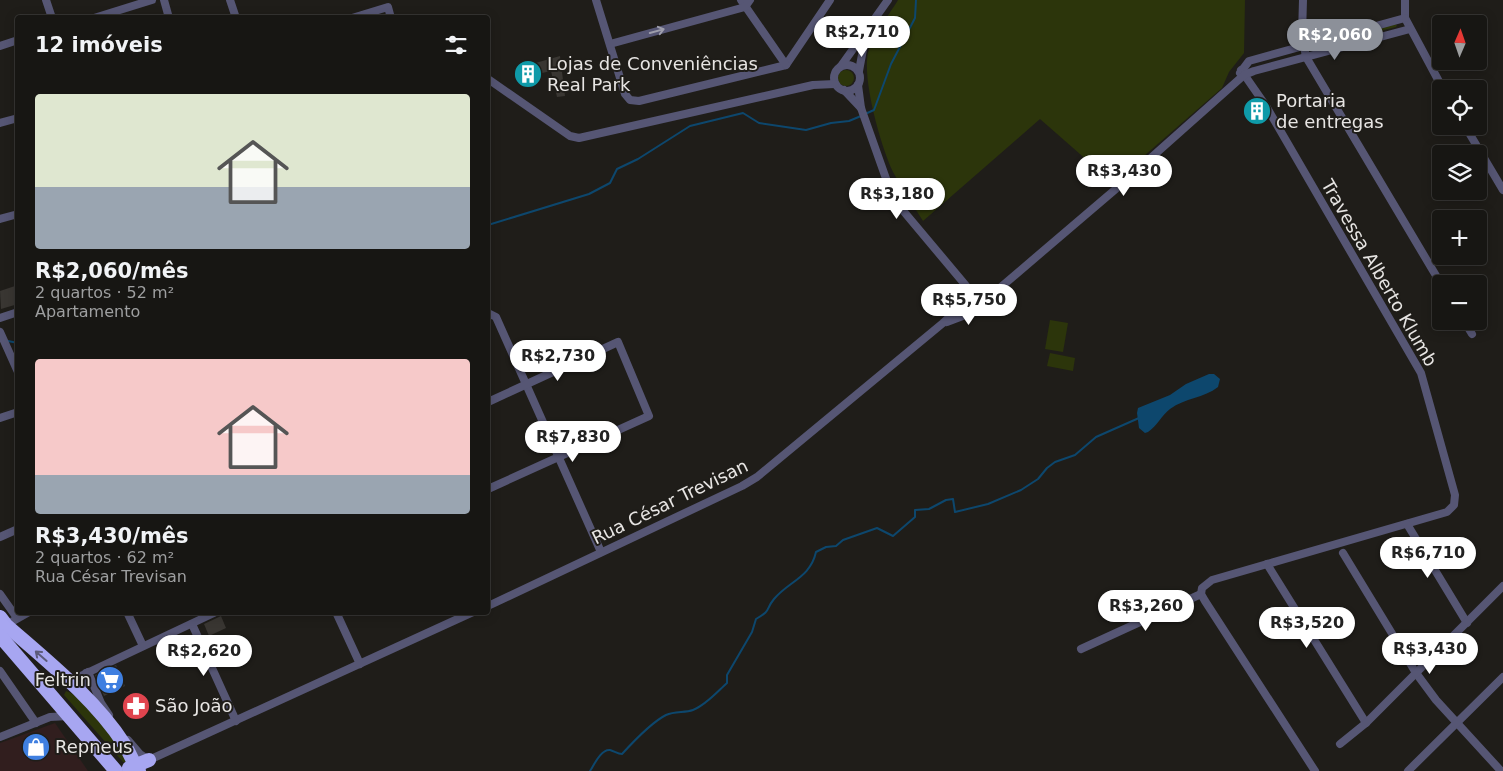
<!DOCTYPE html>
<html lang="pt">
<meta charset="utf-8">
<style>
body{margin:0;font-family:"DejaVu Sans",sans-serif;background:#201f1c;color:#f1f3f6;height:100vh;display:flex;flex-direction:column;font-size:19px;white-space:nowrap}
*{box-sizing:border-box;margin:0}
p{font-size:16px;color:#9e9fa0}
.icon{flex:none;width:28px;height:28px;fill:none;stroke:currentColor;stroke-width:2;stroke-linecap:round;stroke-linejoin:round}
.map{position:relative;flex:1;overflow:hidden}
.sheet{position:absolute;left:15px;top:15px;width:475px;height:600px;display:flex;flex-direction:column;background:#171613;border-radius:5px;box-shadow:0 2px 12px #0003,0 0 0 1px #363533}
.sheet>*{flex:none}
.needle{width:32px;rotate:2deg}
.controls{position:absolute;left:1432px;top:15px;display:grid;gap:10px}
.controls a{display:grid;place-items:center;width:55px;height:55px;border-radius:5px;background:#171613;box-shadow:0 2px 12px #0003,0 0 0 1px #363533;font-size:25px}
.price{position:absolute;translate:-50% -42px;padding:0 11px;border-radius:18px;background:#fff;color:#222;font-size:16px;line-height:32px;filter:drop-shadow(0 1px 2px #0008)}
.price::after{content:'';position:absolute;left:50%;top:30px;width:15px;height:11px;margin-left:-8px;background:inherit;clip-path:polygon(0 0,100% 0,50% 100%)}
.price.on{background:#8c9099;color:#fff}
ul{padding:0;list-style:none}
li{display:grid;align-content:center;gap:10px;height:265px;padding:0 20px}
li span{display:grid;place-items:center;height:155px;border-radius:5px;color:#555}
li>.icon{margin-inline-start:auto}
span .icon{width:90px;height:90px;fill:#fffc;stroke-width:1}
li b{font-size:21px}
h2{display:flex;justify-content:space-between;align-items:center;height:60px;padding:0 20px;font-size:21px}
.map>svg:first-child{display:block}
.commercial{fill:#311e1e}
.green{fill:#2c350b}
.water{fill:#0d476d}
.lines{fill:none;stroke-linecap:round;stroke-linejoin:round}
.stream{stroke:#0d476d;stroke-width:2}
.building{fill:#393632}
.street{stroke:#565674;stroke-width:8}
.highway{stroke:#a7a6f1;stroke-width:14}
.oneway{stroke:#9e9eac}
.oneway2{stroke:#5c5b7a}
.labels{text-anchor:middle;stroke-width:4;stroke-linejoin:round;paint-order:stroke}
.poi-label{font-size:18px;fill:#e7e5e3;stroke:#1f1d19;text-anchor:start}
.street-label{font-size:18px;fill:#e7e5e3;stroke:#1f1d19}
</style>
<div class="map">
<svg width="1503" height="771" viewBox="0 0 1503 771">
<rect width="100%" height="100%" fill="#1f1d19"/>
<polygon class="commercial" points="55,723 88,771 0,771 0,743"/>
<g class="green">
<path d="M898,0H1245L1244,53L1229,72L1222,88L1113,183L1040,119L923,221C913,205 902,189 893,172C881,147 862,80 868,53C872,36 889,15 898,0Z"/>
<polygon points="1394,24 1397,25 1396,27 1309,49"/>
<circle cx="846" cy="78" r="8"/>
<polygon points="1050,320 1068,323 1063,352 1045,349"/>
<polygon points="1050,353 1075,358 1073,371 1047,366"/>
<path d="M66,691C82,695 116,742 128,756L126,762H123L64,695Z"/>
</g>
<path class="water" d="M1209,374H1214L1220,379L1218,387C1204,398 1185,398 1170,409C1162,415 1157,426 1148,432L1145,433L1139,428L1137,413L1138,408L1170,395L1186,384Z"/>
<g class="lines">
<g class="stream">
<polyline points="865,114 874,110 891,64 915,18 916,0"/>
<polyline points="488,225 589,194 610,183 617,169 638,159 690,126 743,113 759,123 806,130 831,123 849,121 861,116"/>
<polyline points="8,341 18,343"/>
<path d="M590,771C594,765 601,749 610,750C614,751 618,754 622,754C633,742 652,722 666,715C675,711 685,713 693,710C706,705 717,692 727,683V675L752,632L756,619C772,610 765,610 774,599C789,581 810,578 816,552L826,547L836,546L843,540L877,528L893,536L915,517V510L929,509L946,500L953,499L955,512L988,504L1021,490L1038,479L1047,468L1055,462L1075,455L1096,437L1139,418"/>
</g>
</g>
<g class="building">
<polygon points="560,56 565,96 557,97 551,71 520,78 518,68"/>
<polygon points="18,285 18,304 1,309 0,291"/>
<polygon points="221,616 226,628 209,636 204,624"/>
<polygon points="116,665 125,686 104,696 95,675"/>
</g>
<g class="lines">
<g class="street">
<polyline points="46,0 52,18"/>
<polyline points="164,0 169,18"/>
<polyline points="230,0 236,18"/>
<polyline points="596,0 625,94 630,100 639,101 786,65 830,0"/>
<polyline points="741,0 786,65"/>
<polyline points="1303,0 1302,35 1306,57 1441,284"/>
<polyline points="1405,0 1405,18 1443,89"/>
<polyline points="94,18 152,0"/>
<polyline points="352,18 388,7 391,18"/>
<polyline points="610,44 745,7 750,0"/>
<polyline points="0,46 18,40"/>
<circle cx="847" cy="78" r="13"/>
<polyline points="841,66 888,0"/>
<polyline points="1241,70 1266,106 1421,373 1455,495 1454,505 1447,512 1212,580 1202,588 1201,594 1205,601 1315,771"/>
<polyline points="859,71 866,33"/>
<polyline points="1240,73 1249,61 1405,18"/>
<polyline points="488,79 570,136 579,138 813,85 835,84"/>
<polyline points="858,85 861,108 889,187 900,207 978,300"/>
<polyline points="844,90 861,108"/>
<polyline points="0,123 18,118"/>
<polyline points="1465,126 1503,190"/>
<polyline points="0,219 18,214"/>
<polyline points="488,313 496,317 601,552"/>
<polyline points="0,318 18,312"/>
<polyline points="1464,321 1472,334"/>
<polyline points="947,322 968,314 981,304 1117,188 1244,75 1254,71 1410,29"/>
<polyline points="0,332 18,372"/>
<polyline points="488,402 618,342 649,416 488,489"/>
<polyline points="0,418 18,412"/>
<polyline points="1407,524 1467,623"/>
<polyline points="0,537 18,529"/>
<polyline points="1343,553 1416,673 1436,700 1501,771"/>
<polyline points="1267,564 1366,723"/>
<polyline points="0,594 17,618"/>
<path d="M488,606L742,486L757,477L943,323C960,307 970,300 992,293"/>
<polyline points="127,612 143,646"/>
<polyline points="336,612 360,664"/>
<polyline points="192,624 236,721"/>
<polyline points="6,625 29,612"/>
<polyline points="1081,649 1201,594"/>
<polyline points="0,671 36,723"/>
<polyline points="88,672 101,703 109,715"/>
<polyline points="70,681 216,612"/>
<polyline points="81,694 86,673"/>
<polyline points="0,737 50,717 69,716"/>
<polyline points="128,740 140,754 149,760 473,612"/>
<polyline points="1340,744 1366,723 1503,586"/>
<polyline points="1408,771 1503,677"/>
</g>
<g class="highway">
<path d="M0,617L6,625C46,660 95,699 124,744C130,753 133,763 139,771"/>
<polyline points="0,636 116,771"/>
<polyline points="129,768 149,760"/>
</g>
</g>
<defs><path id="oneway-shaft" d="M-6 0H5M1.5-3L5.5 0L1.5 3" fill="none" stroke-width="1.6" stroke-linecap="round" stroke-linejoin="round" transform="scale(1.25)"/></defs>
<use class="oneway" href="#oneway-shaft" transform="translate(657 31) rotate(-15)"/>
<use class="oneway2" href="#oneway-shaft" transform="translate(41 656) rotate(-139)"/>
<defs>
<symbol id="building-disc" viewBox="-11 -11 22 22"><circle r="9.5" fill="#0f9aa8" stroke="#1f1d19"/><path d="M-4-6H4V6H1V3H-1V6H-4ZM-2.5-4.3h1.7v1.8h-1.7ZM.8-4.3h1.7v1.8H.8ZM-2.5-1h1.7V.8h-1.7ZM.8-1h1.7V.8H.8Z" fill="#fff"/></symbol>
<symbol id="supermarket-disc" viewBox="-11 -11 22 22"><circle r="9.5" fill="#3f7fe0" stroke="#1f1d19"/><path d="M-6-5.5h2.5l.6 2H6L4.5 2H-2.5L-4.4-4H-6ZM-1.5 3.2a1.3 1.3 0 1 0 .1 0ZM3 3.2a1.3 1.3 0 1 0 .1 0Z" fill="#fff"/></symbol>
<symbol id="pharmacy-disc" viewBox="-11 -11 22 22"><circle r="9.5" fill="#e0444e" stroke="#1f1d19"/><path d="M-2-6h4v4h4v4h-4v4h-4v-4h-4v-4h4Z" fill="#fff"/></symbol>
<symbol id="shop-disc" viewBox="-11 -11 22 22"><circle r="9.5" fill="#3f7fe0" stroke="#1f1d19"/><path d="M-5-2.5h2.3a2.7 3.5 0 0 1 5.4 0H5L5.5 6h-11ZM-1.5-2.5h3a1.5 2.3 0 0 0-3 0Z" fill="#fff"/></symbol>
</defs>
<g fill-rule="evenodd">
<use href="#building-disc" x="512" y="58" width="32" height="32"/>
<use href="#building-disc" x="1241" y="95" width="32" height="32"/>
<use href="#supermarket-disc" x="94" y="664" width="32" height="32"/>
<use href="#pharmacy-disc" x="120" y="690" width="32" height="32"/>
<use href="#shop-disc" x="20" y="731" width="32" height="32"/>
</g>
<g class="labels">
<g class="poi-label">
<text x="547" y="70">Lojas de Conveniências<tspan x="547" dy="21">Real Park</tspan></text>
<text x="1276" y="107">Portaria<tspan x="1276" dy="21">de entregas</tspan></text>
<text x="91" y="686" text-anchor="end">Feltrin</text>
<text x="155" y="712">São João</text>
<text x="55" y="753">Repneus</text>
</g>
<g class="street-label">
<text transform="translate(1379 273) rotate(60)" y="6">Travessa Alberto Klumb</text>
<text transform="translate(670 502) rotate(-26)" y="6">Rua César Trevisan</text>
</g>
</g>
</svg>
<div class="controls">
<a><svg class="needle" viewBox="-14 -14 28 28"><path d="M0-13l5 13h-10z" fill="#e53935"/><path d="M0 13l5-13h-10z" fill="#9e9fa0"/></svg></a>
<a><svg class="icon" aria-label="locate" viewBox="0 0 24 24"><circle cx="12" cy="12" r="6"/><path d="M12 2v4M12 18v4M2 12h4M18 12h4"/></svg></a>
<a><svg class="icon" aria-label="layers" viewBox="0 0 24 24"><path d="M12 4l9 5-9 5-9-5zM3 14l9 5 9-5"/></svg></a>
<a>+</a>
<a>−</a>
</div>
<b class="price" style="left:862px;top:58px">R$2,710</b>
<b class="price on" style="left:1335px;top:61px">R$2,060</b>
<b class="price" style="left:1124px;top:197px">R$3,430</b>
<b class="price" style="left:897px;top:220px">R$3,180</b>
<b class="price" style="left:969px;top:326px">R$5,750</b>
<b class="price" style="left:558px;top:382px">R$2,730</b>
<b class="price" style="left:573px;top:463px">R$7,830</b>
<b class="price" style="left:1428px;top:579px">R$6,710</b>
<b class="price" style="left:1146px;top:632px">R$3,260</b>
<b class="price" style="left:1307px;top:649px">R$3,520</b>
<b class="price" style="left:1430px;top:675px">R$3,430</b>
<b class="price" style="left:204px;top:677px">R$2,620</b>
<section class="sheet">
<h2>12 imóveis<svg class="icon" aria-label="filters" viewBox="0 0 24 24"><path d="M4 7h16M4 17h16"/><circle cx="9" cy="7" r="2"/><circle cx="15" cy="17" r="2"/></svg></h2>
<ul>
<li><span style="background:linear-gradient(#dfe7d0 60%,#9aa5b1 0)"><svg class="icon" aria-label="home" viewBox="0 0 24 24"><path d="M3 11l9-7 9 7M6 9v11h12V9"/></svg></span><div><b>R$2,060/mês</b><p>2 quartos · 52 m²</p><p>Apartamento</p></div></li>
<li><span style="background:linear-gradient(#f6c9c9 75%,#9aa5b1 0)"><svg class="icon" aria-label="home" viewBox="0 0 24 24"><path d="M3 11l9-7 9 7M6 9v11h12V9"/></svg></span><div><b>R$3,430/mês</b><p>2 quartos · 62 m²</p><p>Rua César Trevisan</p></div></li>
</ul>
</section>
</div>
